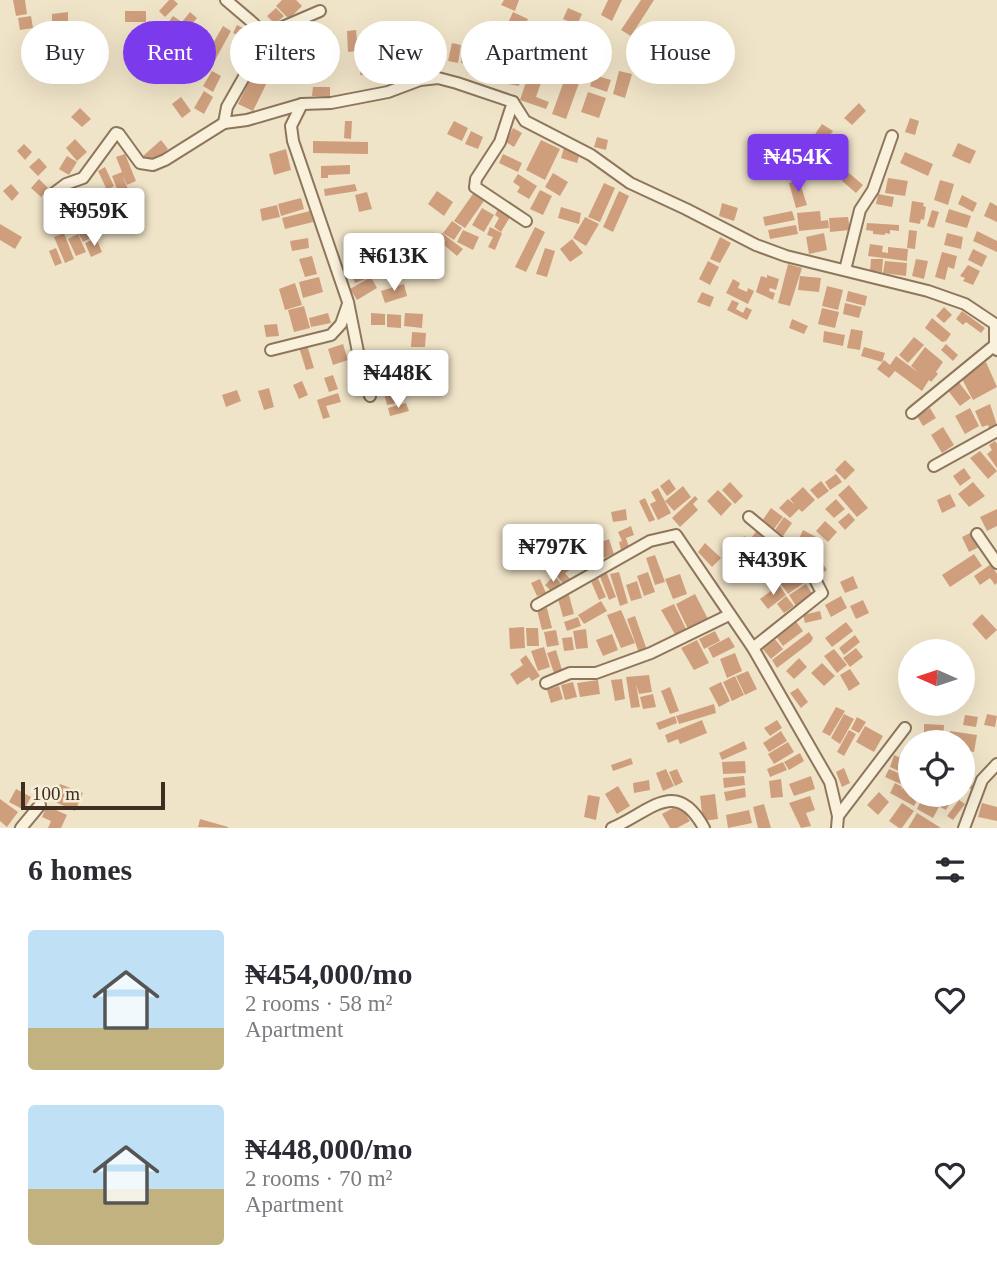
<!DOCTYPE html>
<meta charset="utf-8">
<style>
body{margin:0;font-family:Georgia,serif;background:#f2f2f3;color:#2b2b33;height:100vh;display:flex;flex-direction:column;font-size:26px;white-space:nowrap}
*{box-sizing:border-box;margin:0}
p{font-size:23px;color:#7c7c81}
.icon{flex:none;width:38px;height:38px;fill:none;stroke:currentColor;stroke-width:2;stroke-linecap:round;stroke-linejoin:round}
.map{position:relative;height:828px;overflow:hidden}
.side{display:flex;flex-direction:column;background:#fff;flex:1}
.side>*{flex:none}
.top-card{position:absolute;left:21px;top:21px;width:956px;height:63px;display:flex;gap:14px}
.needle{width:46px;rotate:273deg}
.buttons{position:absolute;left:898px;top:639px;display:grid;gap:14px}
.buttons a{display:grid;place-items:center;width:77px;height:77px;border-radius:50%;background:#fff;box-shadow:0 7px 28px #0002;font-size:35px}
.scale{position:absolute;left:21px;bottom:18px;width:144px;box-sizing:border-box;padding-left:7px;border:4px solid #3d2e20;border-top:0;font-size:19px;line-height:24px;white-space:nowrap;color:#3d2e20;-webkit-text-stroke:5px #f7eed8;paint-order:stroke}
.price{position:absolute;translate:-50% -60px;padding:0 16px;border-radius:7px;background:#fff;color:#222;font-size:23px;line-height:46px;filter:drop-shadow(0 2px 4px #0008)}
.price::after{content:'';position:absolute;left:50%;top:42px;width:21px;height:16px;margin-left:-10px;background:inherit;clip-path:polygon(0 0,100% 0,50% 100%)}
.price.on{background:#7c3aed;color:#fff}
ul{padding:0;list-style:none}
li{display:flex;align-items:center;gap:21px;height:175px;padding:0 28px}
li span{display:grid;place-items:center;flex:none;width:196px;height:140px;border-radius:7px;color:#555}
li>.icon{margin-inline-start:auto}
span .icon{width:84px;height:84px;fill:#fffc;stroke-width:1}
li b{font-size:30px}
h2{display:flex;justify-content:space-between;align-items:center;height:84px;padding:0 28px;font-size:30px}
.chip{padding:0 24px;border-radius:32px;background:#fff;box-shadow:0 7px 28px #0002;font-size:24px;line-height:63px}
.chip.on{background:#7c3aed;color:#fff}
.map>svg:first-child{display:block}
.building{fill:#cf9f7d}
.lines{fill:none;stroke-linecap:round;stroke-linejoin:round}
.street-casing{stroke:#8d765c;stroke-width:14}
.street{stroke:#faf1dc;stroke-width:10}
</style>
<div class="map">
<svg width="997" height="828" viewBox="0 0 997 828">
<rect width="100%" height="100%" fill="#f0e4c8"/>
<g class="building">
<polygon points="13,0 25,0 27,14 16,16"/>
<polygon points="169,0 174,0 178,4 165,17 159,11"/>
<polygon points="282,0 296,0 302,6 289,19 276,6"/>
<polygon points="504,0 519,0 515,11 501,5"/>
<polygon points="608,0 622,0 612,21 601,15"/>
<polygon points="641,0 654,0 631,36 621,30"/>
<polygon points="276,8 284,16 275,24 267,16"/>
<polygon points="568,8 582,14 577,25 563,19"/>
<rect x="125" y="11" width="21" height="11"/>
<polygon points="68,12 68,21 52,23 52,14"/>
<polygon points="190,12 197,18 187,30 180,24 177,28 168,23 173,16 182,22"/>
<polygon points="513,12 528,19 522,30 508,23"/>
<polygon points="31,16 33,28 20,30 18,18"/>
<polygon points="165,22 172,29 160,41 153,34"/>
<polygon points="563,22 580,29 578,33 586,37 584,43 559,32"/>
<polygon points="237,25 251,32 247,40 233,33"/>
<polygon points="223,26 231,31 214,62 205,57"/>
<polygon points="305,27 309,42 299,45 295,29"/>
<polygon points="534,27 542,29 538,45 530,43"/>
<polygon points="356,30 358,51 348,52 347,31"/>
<polygon points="292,32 297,46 286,50 281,35"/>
<polygon points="334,33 339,54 333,56 327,35"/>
<polygon points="56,38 57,46 33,48 32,41"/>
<polygon points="464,39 475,41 472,65 461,63"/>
<polygon points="479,41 490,43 487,62 483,61 482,64 476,63"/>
<polygon points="452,43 461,45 458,63 448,61"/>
<polygon points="312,45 314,54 326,53 327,61 306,66 304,46"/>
<polygon points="564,46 578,52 571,66 558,60"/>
<polygon points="514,47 526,49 519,86 508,84"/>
<polygon points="299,52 303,73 281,75 278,56"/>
<polygon points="428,52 430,67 419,69 416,54"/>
<polygon points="397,54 404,54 405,74 398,74"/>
<polygon points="535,55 583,72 566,119 552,114 564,81 544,74 536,97 549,102 546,109 520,100"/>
<polygon points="362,62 374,63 373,76 360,75"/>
<polygon points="258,63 273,70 253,111 238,104"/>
<polygon points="212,71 221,76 213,92 203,86"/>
<polygon points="619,71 632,74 625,98 613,94"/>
<polygon points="594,75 611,80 607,92 590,86"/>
<polygon points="313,87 330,87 330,97 312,96"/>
<polygon points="204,91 213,97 204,114 194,108"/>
<polygon points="588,92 606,98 599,118 581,112"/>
<polygon points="181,97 191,111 182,118 172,104"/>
<polygon points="859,103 866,111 852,125 844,118"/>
<polygon points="80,108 91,119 82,127 71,117"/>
<polygon points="910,118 919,121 915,135 905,132"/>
<polygon points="345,121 352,121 351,139 344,138"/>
<polygon points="454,121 468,128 462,141 447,134"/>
<polygon points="822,124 833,131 819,150 809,143"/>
<polygon points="513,128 522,133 514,147 506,142"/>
<polygon points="471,131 483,137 478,149 465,144"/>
<polygon points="597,137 608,140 606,150 594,147"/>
<polygon points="75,139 87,152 77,161 66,148"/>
<polygon points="161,140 168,149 151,164 143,156"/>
<polygon points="541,140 560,149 545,180 526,170"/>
<polygon points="313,141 368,142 368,154 313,153"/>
<polygon points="958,143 976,151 970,164 952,156"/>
<polygon points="24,144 32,152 25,160 17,151"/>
<polygon points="564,148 580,153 577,163 561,158"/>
<polygon points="286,149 291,170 274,175 269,154"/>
<polygon points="905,152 933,164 928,176 900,163"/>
<polygon points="125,154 136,181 127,185 122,175 130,194 120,197 112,176 122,172 116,157"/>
<polygon points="503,154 522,163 518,172 499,163"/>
<polygon points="67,156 77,162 69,175 59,169"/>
<polygon points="39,158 47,167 38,176 29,167"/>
<polygon points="835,161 847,173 840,180 828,168"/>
<polygon points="350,165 350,174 328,175 328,178 321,178 321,166"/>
<polygon points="105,167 114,186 107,190 98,171"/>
<polygon points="553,173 568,182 560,196 545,187"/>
<polygon points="849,173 863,185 856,193 842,181"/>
<polygon points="518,174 537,186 529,199 517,192 520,187 513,182"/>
<polygon points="888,178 908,181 905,196 885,193"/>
<polygon points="39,179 49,189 41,197 31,188"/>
<polygon points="799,180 807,205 796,208 789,183"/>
<polygon points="940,180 954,184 948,205 934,200"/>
<polygon points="604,183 615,188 600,222 588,217"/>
<polygon points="11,184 19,193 12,201 3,191"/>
<polygon points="355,184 357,191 325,196 324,189"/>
<polygon points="540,190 552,196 543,215 530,209"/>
<polygon points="437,191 453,202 444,216 428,204"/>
<polygon points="475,191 486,198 465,228 454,221"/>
<polygon points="619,191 629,196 613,232 603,227"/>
<polygon points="367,192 372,209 359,212 355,195"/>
<polygon points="878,194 894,197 892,207 876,204"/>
<polygon points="962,195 977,203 973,212 958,204"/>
<polygon points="301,198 304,209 281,216 278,204"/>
<polygon points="88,200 107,223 96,232 77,209"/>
<polygon points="912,201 924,203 923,206 926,207 924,220 921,219 920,224 909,222"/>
<polygon points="990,202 997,206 997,222 984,216"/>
<polygon points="722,203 738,208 734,221 719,216"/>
<polygon points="277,205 280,217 262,221 260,209"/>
<polygon points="114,206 122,220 114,224 106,211"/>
<polygon points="561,207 581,213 579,224 558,218"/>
<polygon points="482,208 494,215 484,232 472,225"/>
<polygon points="498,209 510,217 501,232 494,227 499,218 495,215"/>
<polygon points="949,209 971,216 967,228 945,222"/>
<polygon points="932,210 939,212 934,228 927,226"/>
<polygon points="310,211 313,222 285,229 282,218"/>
<polygon points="792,211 795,220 765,226 763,217"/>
<polygon points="820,211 821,221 828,220 829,228 799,231 797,213"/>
<polygon points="82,216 93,237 83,242 72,222"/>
<polygon points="585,217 599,224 586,246 573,238"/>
<polygon points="848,217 850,230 830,232 829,218"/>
<polygon points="452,221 462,228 454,240 443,233"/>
<polygon points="867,223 899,225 899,231 890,230 890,234 885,233 885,235 873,234 873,231 866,230"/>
<polygon points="0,224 22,237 15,249 0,240"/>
<polygon points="796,225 798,234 770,239 768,230"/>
<polygon points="490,227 502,233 495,250 488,247 493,237 487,235"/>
<polygon points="535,227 545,232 526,272 515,267"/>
<polygon points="463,230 479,237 473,250 457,242"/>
<polygon points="909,230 917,231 915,249 907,248"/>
<polygon points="977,231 997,241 997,252 973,241"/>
<polygon points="64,233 74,259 65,263 54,237"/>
<polygon points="442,233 463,249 457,256 437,239"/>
<polygon points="824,233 827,250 809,254 806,237"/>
<polygon points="947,233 963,237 961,249 944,245"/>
<polygon points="78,234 86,252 76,256 68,239"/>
<polygon points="720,237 731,243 720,263 710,259"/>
<polygon points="96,238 102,252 91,257 85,243"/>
<polygon points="308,238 309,248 292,251 290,241"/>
<polygon points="572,239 583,253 570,262 560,249"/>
<polygon points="870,244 883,246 882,252 888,253 888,247 908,249 907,261 868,256"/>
<polygon points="56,248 62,263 55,266 49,251"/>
<polygon points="545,248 555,251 547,277 536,274"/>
<polygon points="973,249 987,256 982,267 968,260"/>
<polygon points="942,252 957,256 954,269 948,267 945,280 935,277"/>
<polygon points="362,255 366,267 352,272 348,260"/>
<polygon points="312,256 317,274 305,277 299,259"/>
<polygon points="871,259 883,259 882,272 870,271"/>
<polygon points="916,259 928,261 924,279 912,276"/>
<polygon points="708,261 719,267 710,285 699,279"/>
<polygon points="885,261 907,263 906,276 883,273"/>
<polygon points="788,264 802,268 790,306 778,303"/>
<polygon points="968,265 980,271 973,285 963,281 965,278 960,276"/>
<polygon points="367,268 370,277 355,283 352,275"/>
<polygon points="767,275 779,279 776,290 770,288 769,291 775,293 773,300 756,292 761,276 767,278"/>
<polygon points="800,276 821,278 819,292 798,290"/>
<polygon points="319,277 323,292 303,298 299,282"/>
<polygon points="371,277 377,288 357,300 350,289"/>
<polygon points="733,279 740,283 738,288 747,292 748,288 754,291 748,304 726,293"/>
<polygon points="295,283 302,305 285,310 279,289"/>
<polygon points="404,284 407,296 385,303 381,291"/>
<polygon points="827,286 843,290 838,310 822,306"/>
<polygon points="848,291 867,296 865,306 846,301"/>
<polygon points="702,292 714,297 710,307 697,302"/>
<polygon points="732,300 739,303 736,309 743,313 746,307 752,310 747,320 727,310"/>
<polygon points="845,303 862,307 859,318 843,314"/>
<polygon points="304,306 310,328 294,332 288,310"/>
<polygon points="944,307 952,315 944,323 936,316"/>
<polygon points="822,308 839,312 835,328 818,324"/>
<polygon points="962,311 985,328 981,333 966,322 963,325 956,319"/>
<polygon points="328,313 331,323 311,327 309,318"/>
<polygon points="371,313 385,314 385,325 371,325"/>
<polygon points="405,313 423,314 422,328 404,326"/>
<polygon points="387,314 401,315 401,328 387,327"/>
<polygon points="932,318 951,334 946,341 942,342 925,328"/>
<polygon points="792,319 808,326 804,334 789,328"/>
<polygon points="277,324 279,336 266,337 264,325"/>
<polygon points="851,329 863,331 860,350 847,348"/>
<polygon points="824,331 845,335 843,346 823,342"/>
<polygon points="412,332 426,333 425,347 411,347"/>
<polygon points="914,337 924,345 908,363 899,355"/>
<polygon points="343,344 348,360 333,365 328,349"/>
<polygon points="946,344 958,355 953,361 941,350"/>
<polygon points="307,345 314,368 306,370 299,347"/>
<polygon points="864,347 885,353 882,362 861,356"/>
<polygon points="925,347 943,362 936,372 938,374 931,382 929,380 922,391 895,371 889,378 877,369 884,360 890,365 896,356 919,373 911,366"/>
<polygon points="986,362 997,387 973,400 960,375"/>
<polygon points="333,375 338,389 329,392 324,378"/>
<polygon points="399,377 400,389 384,390 383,379"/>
<polygon points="957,380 971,398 960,406 946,388"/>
<polygon points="302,381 308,395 299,399 293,385"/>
<polygon points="269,388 274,407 264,410 258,391"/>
<polygon points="237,390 241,401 226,407 222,395"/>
<polygon points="398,390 401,402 387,405 384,393"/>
<polygon points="338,393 341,402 326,406 330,417 323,419 317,400"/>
<polygon points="406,403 409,411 390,416 388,408"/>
<polygon points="990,404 997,425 989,428 988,425 982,427 975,411"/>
<polygon points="930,408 936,418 923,426 917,416"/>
<polygon points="970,408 979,426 965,434 955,416"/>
<polygon points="943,427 954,445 942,453 931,435"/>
<polygon points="995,441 997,444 997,468 987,454 992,450 989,445"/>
<polygon points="980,451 997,471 988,479 970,458"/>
<polygon points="845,460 855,470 845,480 835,470"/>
<polygon points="964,468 971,478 960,486 953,476"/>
<polygon points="836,474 842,482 830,490 825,482"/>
<polygon points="669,479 676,489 667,496 660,486"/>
<polygon points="821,481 829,491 818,499 810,490"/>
<polygon points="730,482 743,496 735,504 722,490"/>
<polygon points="973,482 985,496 969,507 958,494"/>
<polygon points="849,485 868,508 857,517 838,495"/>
<polygon points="683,486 691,497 674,511 665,501"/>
<polygon points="803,487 815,500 802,512 799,509 790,518 779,508 788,499 795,505 790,499"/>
<polygon points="658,488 671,513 658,520 650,504 656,501 651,492"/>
<polygon points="718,490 732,504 721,516 707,501"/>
<polygon points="950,494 956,506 942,513 937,500"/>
<polygon points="695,496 698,499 693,504 698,510 680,527 672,518"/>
<polygon points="645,498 655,520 649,522 639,501"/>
<polygon points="836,499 845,509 834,518 825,509"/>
<polygon points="771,508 783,517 774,529 762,521"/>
<polygon points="626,509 627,520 613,522 611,512"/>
<polygon points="997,509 997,526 987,531 980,517"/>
<polygon points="849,513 855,520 845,530 838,522"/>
<polygon points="784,517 792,523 783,536 775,530"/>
<polygon points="825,521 837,532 828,542 816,531"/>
<polygon points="631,526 634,535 626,538 629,547 621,550 619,542 622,541 618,532"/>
<polygon points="758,529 771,538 765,546 752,537"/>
<polygon points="803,530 816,537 809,552 796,545"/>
<polygon points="974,531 981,546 969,552 962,537"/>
<polygon points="744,536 761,547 757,554 752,550 743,564 731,556"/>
<polygon points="609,539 614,554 604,558 599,543"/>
<polygon points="589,542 600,553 588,565 577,554"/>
<polygon points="705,543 721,558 712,567 698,552"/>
<polygon points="764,549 773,555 765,566 757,560"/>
<polygon points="974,554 982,566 950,587 942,575"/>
<polygon points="655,555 665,582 655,585 646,558"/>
<polygon points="817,555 827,570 819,575 809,561"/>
<polygon points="787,560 796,571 781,582 773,571"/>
<polygon points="751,563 760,570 751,582 741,575"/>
<polygon points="568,564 571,569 565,573 570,579 563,584 555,573"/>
<polygon points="991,564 997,574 997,583 995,585 990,578 980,585 974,576"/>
<polygon points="802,569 809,579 788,594 781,584"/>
<polygon points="606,571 616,597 609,600 599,574"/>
<polygon points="619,572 628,603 620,606 610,574"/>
<polygon points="648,572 655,592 644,596 637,576"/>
<polygon points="680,574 687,594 673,599 665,579"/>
<polygon points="554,576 561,583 552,592 545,585"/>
<polygon points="597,576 606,597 599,600 590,579"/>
<polygon points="853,576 858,588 845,593 840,582"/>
<polygon points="540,579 546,593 537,596 531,583"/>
<polygon points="637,581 642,598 631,601 626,585"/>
<polygon points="806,584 813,595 796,606 789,595"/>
<polygon points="779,585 786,595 768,609 760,599"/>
<polygon points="695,594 708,619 688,629 676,604"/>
<polygon points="569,595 574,614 563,617 558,599"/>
<polygon points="786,596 794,606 784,613 777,604"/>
<polygon points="841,596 847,608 831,617 825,605"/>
<polygon points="863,600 869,613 856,619 850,606"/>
<polygon points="601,601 607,611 584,624 578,615"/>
<polygon points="674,604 687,631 676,636 661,610"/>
<polygon points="547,608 552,628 542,630 537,610"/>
<polygon points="621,610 635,643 621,648 607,615"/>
<polygon points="820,611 822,619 805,623 803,615"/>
<polygon points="982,614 997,630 986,640 972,624"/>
<polygon points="635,616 647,650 639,653 627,619"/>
<polygon points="578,617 581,626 567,631 564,622"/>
<polygon points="795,620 803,631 783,646 775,635"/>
<polygon points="846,622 853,631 832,647 825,638"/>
<polygon points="524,627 525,648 510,649 509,628"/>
<polygon points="526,628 538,628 539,646 527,646"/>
<polygon points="586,629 588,648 576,649 573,631"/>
<polygon points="556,630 559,645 547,647 544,632"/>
<polygon points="715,631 720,641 704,649 699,639"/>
<polygon points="809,632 813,638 811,642 777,668 772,660"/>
<polygon points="612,634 618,650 603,656 596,640"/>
<polygon points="855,635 860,642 844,655 839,648"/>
<polygon points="572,637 574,650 564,651 562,638"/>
<polygon points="729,637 735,647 713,658 708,648"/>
<polygon points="774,638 783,649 771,659 762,648"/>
<polygon points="697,640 709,663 694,670 681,648"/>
<polygon points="544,647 550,667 538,671 531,651"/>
<polygon points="856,648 863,657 850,667 843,658"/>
<polygon points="834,649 847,665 837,673 824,656"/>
<polygon points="556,650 562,670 554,673 547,653"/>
<polygon points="735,653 742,671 727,678 720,659"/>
<polygon points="526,655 540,676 532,681 529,677 517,685 510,674 523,665 520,660"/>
<polygon points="799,658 807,667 794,679 786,671"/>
<polygon points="822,663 835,676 824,686 811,673"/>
<polygon points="850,669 860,684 849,691 840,675"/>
<polygon points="748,671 757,689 745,695 736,676"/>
<polygon points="649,675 652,692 639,694 636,684 640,707 631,708 626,677"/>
<polygon points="735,676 744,695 732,701 723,682"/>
<polygon points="622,679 625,699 615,701 611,680"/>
<polygon points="598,680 600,694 580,697 577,683"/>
<polygon points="573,682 577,697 565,700 561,685"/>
<polygon points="721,682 730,701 719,707 709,688"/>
<polygon points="559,686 563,699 551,703 547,690"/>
<polygon points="670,687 679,711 670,714 661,691"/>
<polygon points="798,688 808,702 801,708 790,693"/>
<polygon points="653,694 656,707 643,709 640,697"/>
<polygon points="714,704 716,713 679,724 676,716"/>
<polygon points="928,704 940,704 939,715 927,713"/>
<polygon points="836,707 845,711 830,736 822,732"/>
<polygon points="844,714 854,719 840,744 831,738"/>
<polygon points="987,714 997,716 995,727 984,725"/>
<polygon points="965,715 978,717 976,727 963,725"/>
<polygon points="675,716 677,723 659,730 656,723"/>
<polygon points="857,717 866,722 859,733 851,729"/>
<polygon points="702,720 707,733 680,744 678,739 668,743 665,735"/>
<polygon points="777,720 782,728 770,736 764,728"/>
<polygon points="924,724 944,725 943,740 929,739 929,733 924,733"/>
<polygon points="865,726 883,736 874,752 856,742"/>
<polygon points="849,730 856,734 844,756 837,752"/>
<polygon points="781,731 787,741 769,752 763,743"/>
<polygon points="950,731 977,735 974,752 962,750 962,742 948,742"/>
<polygon points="744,741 747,749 722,760 719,753"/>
<polygon points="788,742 794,752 774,764 768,754"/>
<polygon points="800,753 804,761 789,770 784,762"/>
<polygon points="894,755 910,762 908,775 890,767"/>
<polygon points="631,758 633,764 613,771 611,765"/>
<polygon points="745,761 746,773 723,774 722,762"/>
<polygon points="783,762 787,770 770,777 767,769"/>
<polygon points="844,768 850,783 842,787 836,772"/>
<polygon points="666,769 674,786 663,791 656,773"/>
<polygon points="677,769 683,782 675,786 669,772"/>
<polygon points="889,769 907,777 903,785 885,777"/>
<polygon points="962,771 973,772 972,789 962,788"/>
<polygon points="744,776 745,785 724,788 723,778"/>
<polygon points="811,776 815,789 794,796 789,784"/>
<polygon points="781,779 783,797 771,798 769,781"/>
<polygon points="649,780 650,790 634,793 633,783"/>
<polygon points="895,783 902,787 901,790 903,788 910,792 910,794 919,797 914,806 890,793"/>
<polygon points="60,784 83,793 75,811 53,801"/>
<polygon points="618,786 630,806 617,814 605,794"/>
<polygon points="745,788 746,797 726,801 724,792"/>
<polygon points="16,789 31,797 24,810 9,802"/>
<polygon points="879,792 889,802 878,815 867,805"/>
<polygon points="715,794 718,819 703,821 700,796"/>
<polygon points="924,794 946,794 952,799 946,810 940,807 944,797 933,818 917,809"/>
<polygon points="588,795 600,797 596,820 584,817"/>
<polygon points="810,796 815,810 806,813 811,826 801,828 789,803"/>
<polygon points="0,799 18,812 7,827 0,821"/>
<polygon points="959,800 965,804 953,820 947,816"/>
<polygon points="902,803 914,811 902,828 899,828 889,821"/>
<polygon points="982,803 997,807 997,821 978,817"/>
<polygon points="680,804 690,821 677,828 670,828 662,814"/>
<polygon points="764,804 771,828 758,828 753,807"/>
<polygon points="47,806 67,815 61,828 48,828 51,821 42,817"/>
<polygon points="749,810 752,823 728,828 726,815"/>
<polygon points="917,813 941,828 908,828"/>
<polygon points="200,819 228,827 228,828 198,827"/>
</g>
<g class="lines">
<defs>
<g id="street">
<polyline points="226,0 253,23 264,35 248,70 227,107 224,123 247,120 302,104 331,103 388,92 420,80 438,78 457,83 513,102 525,121 591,155 630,183 686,209 756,245 786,256 928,291 965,304 995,324 995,345 997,350"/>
<polyline points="264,35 320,11"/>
<polyline points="513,102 500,142 476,179 475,187 526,221"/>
<polyline points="302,104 291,126 293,141 348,302 359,357 370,396"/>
<polyline points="54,193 66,184 83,178 116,133 119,134 140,163 153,165 165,160 224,123"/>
<polyline points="845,270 860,210 873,190 892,136"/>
<polyline points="271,350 331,335 341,324 348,304"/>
<polyline points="912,413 995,345"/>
<polyline points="934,466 997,431"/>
<polyline points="749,517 808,566 822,593 753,648"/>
<polyline points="977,534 997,563"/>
<polyline points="537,605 650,541 676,535 753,648 830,782 838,816 837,828"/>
<polyline points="546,683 570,673 596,673 651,653 729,615"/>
<polyline points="838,816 905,728"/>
<polyline points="21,828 40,805"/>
<path d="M612,828C650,812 676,776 704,828"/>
<polyline points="964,828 982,780 997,764"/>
</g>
</defs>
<use href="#street" class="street-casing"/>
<use href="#street" class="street"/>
</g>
</svg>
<div class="buttons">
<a><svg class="needle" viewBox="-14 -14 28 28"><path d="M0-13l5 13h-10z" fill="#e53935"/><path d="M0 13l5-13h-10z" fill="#7c7c81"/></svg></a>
<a><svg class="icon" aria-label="locate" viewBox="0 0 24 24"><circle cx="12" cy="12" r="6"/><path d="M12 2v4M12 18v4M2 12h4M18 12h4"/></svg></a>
</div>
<div class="scale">100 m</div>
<b class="price on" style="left:798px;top:194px">₦454K</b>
<b class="price" style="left:94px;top:248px">₦959K</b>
<b class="price" style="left:394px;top:293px">₦613K</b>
<b class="price" style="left:398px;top:410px">₦448K</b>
<b class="price" style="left:553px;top:584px">₦797K</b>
<b class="price" style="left:773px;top:597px">₦439K</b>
<div class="top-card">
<a class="chip">Buy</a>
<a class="chip on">Rent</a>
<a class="chip">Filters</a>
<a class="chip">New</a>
<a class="chip">Apartment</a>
<a class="chip">House</a>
</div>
</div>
<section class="side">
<h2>6 homes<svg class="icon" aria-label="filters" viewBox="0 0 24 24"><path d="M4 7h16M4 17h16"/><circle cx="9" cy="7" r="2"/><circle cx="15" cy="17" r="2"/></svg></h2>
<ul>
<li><span style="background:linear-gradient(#bfe0f5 70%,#c2b280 0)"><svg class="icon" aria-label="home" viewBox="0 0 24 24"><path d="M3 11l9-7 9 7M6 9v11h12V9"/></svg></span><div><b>₦454,000/mo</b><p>2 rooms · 58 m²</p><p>Apartment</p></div><svg class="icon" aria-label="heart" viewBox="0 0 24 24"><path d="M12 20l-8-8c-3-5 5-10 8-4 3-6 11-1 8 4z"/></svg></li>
<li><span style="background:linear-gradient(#bfe0f5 60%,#c2b280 0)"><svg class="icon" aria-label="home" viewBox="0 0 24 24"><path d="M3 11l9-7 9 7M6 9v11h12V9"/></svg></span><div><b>₦448,000/mo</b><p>2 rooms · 70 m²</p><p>Apartment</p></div><svg class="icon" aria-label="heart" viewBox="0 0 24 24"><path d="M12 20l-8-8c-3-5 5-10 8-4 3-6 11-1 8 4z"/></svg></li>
</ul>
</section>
